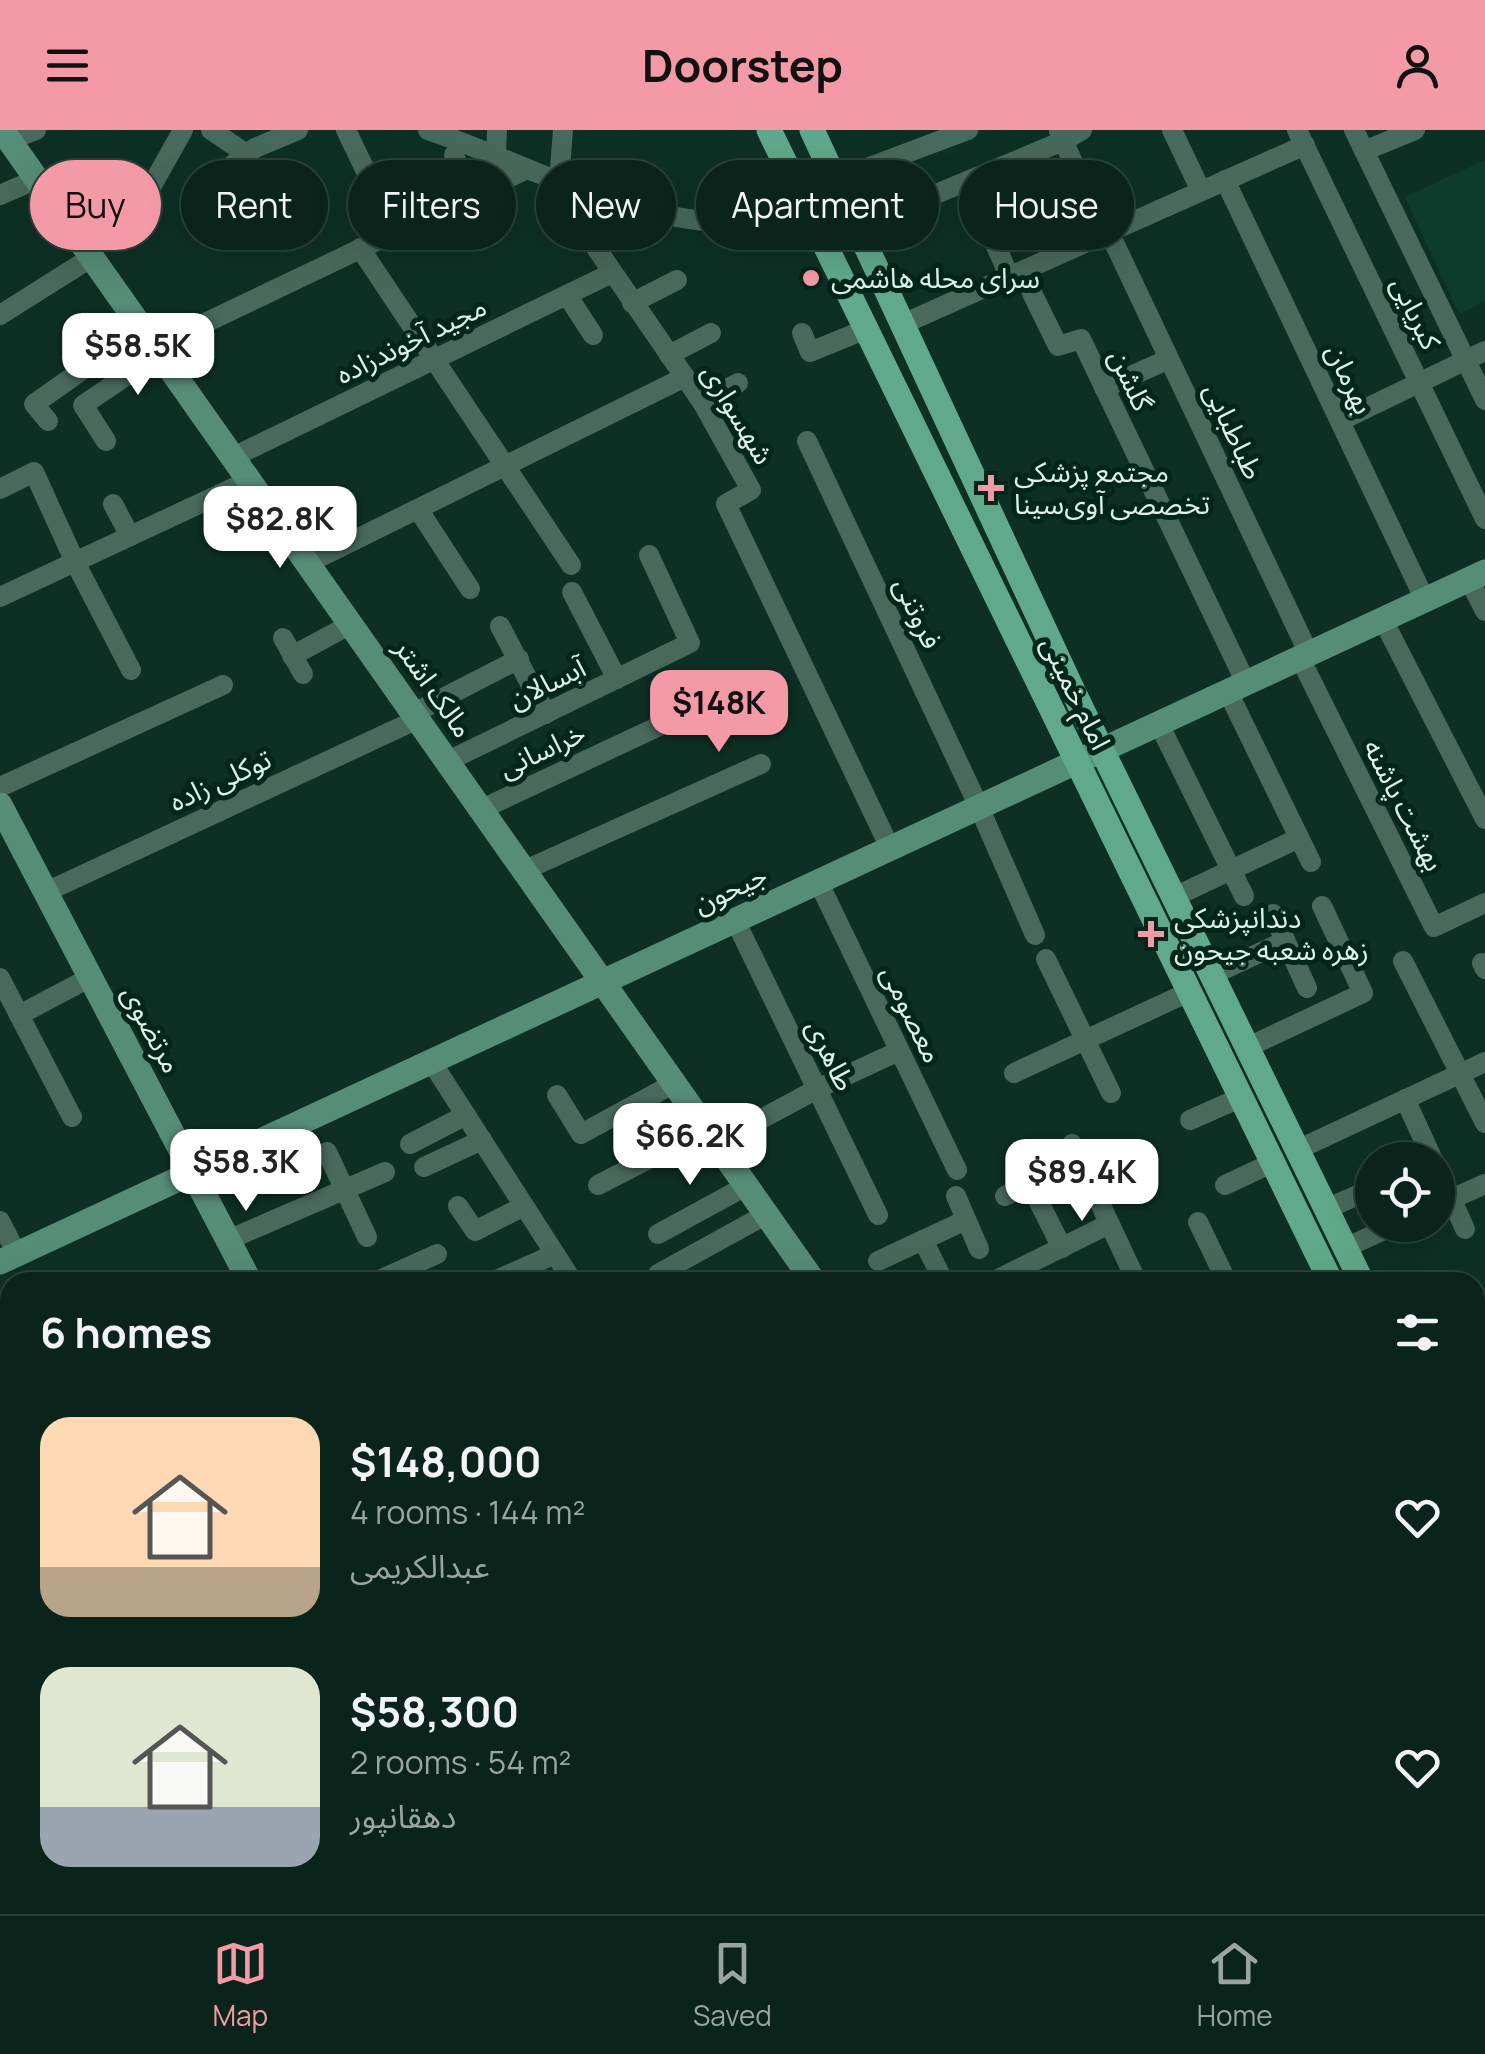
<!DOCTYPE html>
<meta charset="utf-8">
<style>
body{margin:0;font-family:Manrope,"Noto Sans Arabic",sans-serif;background:#183028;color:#f1f3f6;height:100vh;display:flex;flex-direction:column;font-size:38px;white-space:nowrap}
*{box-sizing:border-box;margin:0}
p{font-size:32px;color:#99a4a3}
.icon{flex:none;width:55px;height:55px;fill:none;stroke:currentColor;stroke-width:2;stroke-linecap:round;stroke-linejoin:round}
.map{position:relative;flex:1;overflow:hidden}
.drawer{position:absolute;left:0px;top:1142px;width:1485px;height:642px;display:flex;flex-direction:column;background:#0a241b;border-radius:30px 30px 0 0;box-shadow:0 10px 40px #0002,0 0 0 2px #2a413a}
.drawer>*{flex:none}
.guide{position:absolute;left:30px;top:30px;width:1425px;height:90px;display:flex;gap:20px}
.controls{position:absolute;left:1355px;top:1012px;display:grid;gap:20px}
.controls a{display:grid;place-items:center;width:100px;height:100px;border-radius:50%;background:#0a241b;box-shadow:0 10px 40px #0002,0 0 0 2px #2a413a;font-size:50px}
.price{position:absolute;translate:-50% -85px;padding:0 22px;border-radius:20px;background:#fff;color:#222;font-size:32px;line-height:65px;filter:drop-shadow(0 2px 5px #0008)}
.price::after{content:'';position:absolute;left:50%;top:60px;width:30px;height:22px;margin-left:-15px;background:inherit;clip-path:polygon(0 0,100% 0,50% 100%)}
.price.active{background:#f49aa6;color:#111}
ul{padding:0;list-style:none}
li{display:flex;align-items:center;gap:30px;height:250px;padding:0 40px}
li span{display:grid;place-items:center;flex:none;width:280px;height:200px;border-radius:30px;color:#555}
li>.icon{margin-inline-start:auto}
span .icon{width:120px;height:120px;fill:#fffc;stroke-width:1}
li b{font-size:42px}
h2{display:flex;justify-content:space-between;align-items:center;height:120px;padding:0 40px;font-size:42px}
.chip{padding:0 35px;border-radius:45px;background:#0a241b;box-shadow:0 10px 40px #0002,0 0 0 2px #2a413a;font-size:35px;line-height:90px}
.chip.active{background:#f49aa6;color:#111}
header{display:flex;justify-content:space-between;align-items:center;height:130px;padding:0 40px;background:#f49aa6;color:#111;font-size:45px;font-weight:700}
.dock{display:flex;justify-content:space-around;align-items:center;height:140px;border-top:2px solid #2a413a;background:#0a241b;font-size:28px;color:#99a4a3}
.dock a{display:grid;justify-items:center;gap:5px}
.dock .active{color:#f49aa6}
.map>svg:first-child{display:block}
.built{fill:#0d3b2c}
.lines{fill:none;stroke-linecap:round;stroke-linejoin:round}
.street{stroke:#48695b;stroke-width:20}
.secondary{stroke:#568d77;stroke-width:25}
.primary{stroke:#61a98c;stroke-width:25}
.poi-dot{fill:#f49aa6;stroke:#03261a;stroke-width:4}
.labels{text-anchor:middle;stroke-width:10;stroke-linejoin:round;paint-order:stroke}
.poi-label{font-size:28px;fill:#def1e8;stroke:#03261a;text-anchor:start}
.street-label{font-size:28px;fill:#def1e8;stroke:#03261a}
</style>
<header><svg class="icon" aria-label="menu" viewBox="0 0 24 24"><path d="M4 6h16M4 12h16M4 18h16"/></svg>Doorstep<svg class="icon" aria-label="person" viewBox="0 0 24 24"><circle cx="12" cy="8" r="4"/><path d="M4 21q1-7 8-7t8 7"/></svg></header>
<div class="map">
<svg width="1485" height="1784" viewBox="0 0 1485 1784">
<rect width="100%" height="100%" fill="#0e3024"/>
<polygon class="built" points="1485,30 1485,171 1459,184 1405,67"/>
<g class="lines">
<g class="street">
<polyline points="211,0 245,23"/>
<polyline points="346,0 395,102"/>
<path d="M428,0C493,22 556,54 622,74C685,93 749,98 813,95"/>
<polyline points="1172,0 1201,61"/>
<polyline points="1297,0 1485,389"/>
<polyline points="1354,0 1485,270"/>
<polyline points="1059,1 1105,104"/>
<polyline points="9,10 36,0"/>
<polyline points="1364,21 1415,0"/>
<polyline points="454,25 470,66"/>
<polyline points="496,26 497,0"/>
<polyline points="230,37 255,18 298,0"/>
<polyline points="548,48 702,272 751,360 726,374 890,718"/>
<polyline points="835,50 968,0"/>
<polyline points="1225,50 1425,470"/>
<polyline points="968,51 1009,146"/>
<polyline points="559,52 563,0"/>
<polyline points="0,65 37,49"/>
<polyline points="857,97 1063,11 1082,0"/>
<polyline points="1109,102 1309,524"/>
<polyline points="80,110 151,57 183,0"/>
<polyline points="360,118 571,435"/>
<polyline points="1032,163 1058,216 1081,209 1246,553"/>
<polyline points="567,165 593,205"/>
<polyline points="632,173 677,150"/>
<polyline points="0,185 92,127"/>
<polyline points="903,194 1305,15"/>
<polyline points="802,203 810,222 864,200"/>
<polyline points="155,217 527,39"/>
<polyline points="669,225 711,203"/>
<polyline points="1104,258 1169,229"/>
<polyline points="702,272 738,253"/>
<polyline points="48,291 34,274 142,198"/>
<polyline points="1340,291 1485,221"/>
<polyline points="106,311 83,275 160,223"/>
<polyline points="807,311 979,677 1035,805"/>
<polyline points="233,327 612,143"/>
<polyline points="0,359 34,342 75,432 131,540"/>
<polyline points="113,374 130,406"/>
<polyline points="418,379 470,459"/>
<polyline points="308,433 685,247"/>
<polyline points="1469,450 1485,481"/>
<polyline points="572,462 617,549"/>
<polyline points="0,467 250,350"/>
<polyline points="1383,490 1485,689"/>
<polyline points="500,496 546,584"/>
<polyline points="283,508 303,544"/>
<polyline points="292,526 351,494"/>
<polyline points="1300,528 1434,797 1485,773"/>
<polyline points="1228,562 1311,732"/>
<polyline points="414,583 519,529"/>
<polyline points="1159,594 1244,766"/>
<polyline points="448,631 690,513 649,425"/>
<polyline points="0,657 223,555"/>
<polyline points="482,679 734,561"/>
<polyline points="525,740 761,634"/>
<polyline points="818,751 957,1040"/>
<polyline points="46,762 418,589"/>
<polyline points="1174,767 1299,708"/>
<polyline points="1273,784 1307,858"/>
<polyline points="735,790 878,1085"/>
<polyline points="1046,829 1111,963"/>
<polyline points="1403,831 1485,993"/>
<polyline points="1482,833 1485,839"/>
<polyline points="1212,845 1285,811"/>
<polyline points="0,848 72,987"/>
<polyline points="19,885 91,847"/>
<polyline points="1248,917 1363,863 1322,776"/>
<polyline points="431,931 573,1152"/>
<polyline points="1014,943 1191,861"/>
<polyline points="557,965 581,1004 673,954"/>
<polyline points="1405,969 1433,1030"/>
<polyline points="1190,990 1242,967"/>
<polyline points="410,1014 466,985"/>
<polyline points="715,1014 817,959 899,921"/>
<polyline points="1072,1014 1137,1152"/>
<polyline points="1297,1020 1485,932"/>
<polyline points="327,1022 367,1107"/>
<polyline points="424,1037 482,1010"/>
<polyline points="1438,1039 1465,1099"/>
<polyline points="598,1055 705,1000"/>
<polyline points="1225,1055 1274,1032"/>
<polyline points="956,1066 979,1119"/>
<polyline points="1005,1066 1025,1056 1032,1058 1062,1118"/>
<polyline points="1438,1075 1485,1054"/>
<polyline points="458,1076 475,1101 524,1076"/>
<polyline points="1326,1079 1367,1061"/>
<polyline points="0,1091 17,1124"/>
<polyline points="1198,1092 1227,1152"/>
<polyline points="658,1104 746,1056"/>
<polyline points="228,1110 385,1042"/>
<polyline points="923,1110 944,1152"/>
<polyline points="1345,1118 1395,1095"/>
<polyline points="878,1131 966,1090"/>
<polyline points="658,1144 765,1085"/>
<polyline points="375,1152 437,1124"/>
<polyline points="492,1152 555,1124"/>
<polyline points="992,1152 1109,1094"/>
<polyline points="0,1220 10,1238"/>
<polyline points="0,1454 10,1474"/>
<polyline points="1475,1542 1485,1537"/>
<polyline points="0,1665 10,1686"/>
<polyline points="1475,1678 1485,1673"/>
<polyline points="52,1775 57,1784"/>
<polyline points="266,1775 271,1784"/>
<polyline points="412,1775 417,1784"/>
<polyline points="756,1775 761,1784"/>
<polyline points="847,1775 852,1784"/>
<polyline points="973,1775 978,1784"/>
<polyline points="1064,1784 1080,1775"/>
</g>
<g class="secondary">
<polyline points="2,0 814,1152"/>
<polyline points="0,675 250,1152"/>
<polyline points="0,1132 1485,442"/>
<polyline points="1475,1196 1485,1191"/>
<polyline points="572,1775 577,1784"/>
<polyline points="1255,1775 1261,1784"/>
<polyline points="210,1784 229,1775"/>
</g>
<g class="primary">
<polyline points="769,0 1331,1152"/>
<polyline points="812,0 1074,563 1362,1152"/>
<polyline points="1475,1383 1485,1404"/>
<polyline points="1475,1448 1485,1468"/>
</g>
</g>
<g class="poi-dot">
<circle cx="811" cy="148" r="10"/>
<path d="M986 343h10v10h10v10h-10v10h-10v-10h-10v-10h10z"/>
<path d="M1146 789h10v10h10v10h-10v10h-10v-10h-10v-10h10z"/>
</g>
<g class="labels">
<g class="poi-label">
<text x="831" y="158">سرای محله هاشمی</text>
<text x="1014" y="352">مجتمع پزشکی<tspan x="1014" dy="32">تخصصی آوی‌سینا</tspan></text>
<text x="1174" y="798">دندانپزشکی<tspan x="1174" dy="32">زهره شعبه جیحون</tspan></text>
</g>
<g class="street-label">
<text transform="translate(1416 183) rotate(64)" y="10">کبریایی</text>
<text transform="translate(411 210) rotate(-26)" y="10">مجید آخوندزاده</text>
<text transform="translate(1350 249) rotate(65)" y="10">بهرمان</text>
<text transform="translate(1131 250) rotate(65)" y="10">گلشن</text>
<text transform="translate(738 284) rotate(59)" y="10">شهسواری</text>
<text transform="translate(1234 301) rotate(65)" y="10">طباطبایی</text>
<text transform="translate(918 483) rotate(65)" y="10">فروتنی</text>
<text transform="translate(547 553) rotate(-26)" y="10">آبسالان</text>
<text transform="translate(434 558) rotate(55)" y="10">مالک اشتر</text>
<text transform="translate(1076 563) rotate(64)" y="10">امام خمینی</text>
<text transform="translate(542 620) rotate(-25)" y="10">خراسانی</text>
<text transform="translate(220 650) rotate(-25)" y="10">توکلی زاده</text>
<text transform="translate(1404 675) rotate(63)" y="10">بهشت پاشنه</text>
<text transform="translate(730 759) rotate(-25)" y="10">جیحون</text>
<text transform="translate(912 884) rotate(64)" y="10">معصومی</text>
<text transform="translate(152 899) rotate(62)" y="10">مرتضوی</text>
<text transform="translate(831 925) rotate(64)" y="10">طاهری</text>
</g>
</g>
</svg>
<div class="controls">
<a><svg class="icon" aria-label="locate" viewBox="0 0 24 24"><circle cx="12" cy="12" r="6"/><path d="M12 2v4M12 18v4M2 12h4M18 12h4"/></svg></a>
</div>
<b class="price" style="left:138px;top:268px">$58.5K</b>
<b class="price" style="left:280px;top:441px">$82.8K</b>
<b class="price active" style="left:719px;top:625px">$148K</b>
<b class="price" style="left:690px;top:1058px">$66.2K</b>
<b class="price" style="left:246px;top:1084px">$58.3K</b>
<b class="price" style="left:1082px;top:1094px">$89.4K</b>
<div class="guide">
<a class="chip active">Buy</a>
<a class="chip">Rent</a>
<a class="chip">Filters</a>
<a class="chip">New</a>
<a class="chip">Apartment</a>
<a class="chip">House</a>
</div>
<section class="drawer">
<h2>6 homes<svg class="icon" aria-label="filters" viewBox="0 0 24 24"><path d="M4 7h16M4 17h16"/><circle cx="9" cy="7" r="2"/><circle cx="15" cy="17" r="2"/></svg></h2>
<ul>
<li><span style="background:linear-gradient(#ffd9b3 75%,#b9a48a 0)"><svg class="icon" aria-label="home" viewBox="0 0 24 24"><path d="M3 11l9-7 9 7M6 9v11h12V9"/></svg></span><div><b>$148,000</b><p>4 rooms · 144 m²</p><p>عبدالکریمی</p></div><svg class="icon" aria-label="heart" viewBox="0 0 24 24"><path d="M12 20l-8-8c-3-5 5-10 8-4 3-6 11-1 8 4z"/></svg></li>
<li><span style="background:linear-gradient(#dfe7d0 70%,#9aa5b1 0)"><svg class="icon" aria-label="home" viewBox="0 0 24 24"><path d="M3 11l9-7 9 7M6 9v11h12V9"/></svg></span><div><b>$58,300</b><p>2 rooms · 54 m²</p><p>دهقانپور</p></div><svg class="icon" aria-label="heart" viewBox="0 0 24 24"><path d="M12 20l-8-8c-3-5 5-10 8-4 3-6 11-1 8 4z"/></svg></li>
</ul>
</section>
</div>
<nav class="dock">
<a class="active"><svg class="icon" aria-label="map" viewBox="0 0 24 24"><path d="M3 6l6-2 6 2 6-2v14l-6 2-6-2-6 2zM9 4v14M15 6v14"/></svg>Map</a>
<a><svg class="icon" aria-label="saved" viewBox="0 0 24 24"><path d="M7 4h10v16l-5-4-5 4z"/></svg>Saved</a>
<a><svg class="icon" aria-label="home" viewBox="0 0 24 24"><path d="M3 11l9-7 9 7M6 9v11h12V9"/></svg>Home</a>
</nav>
